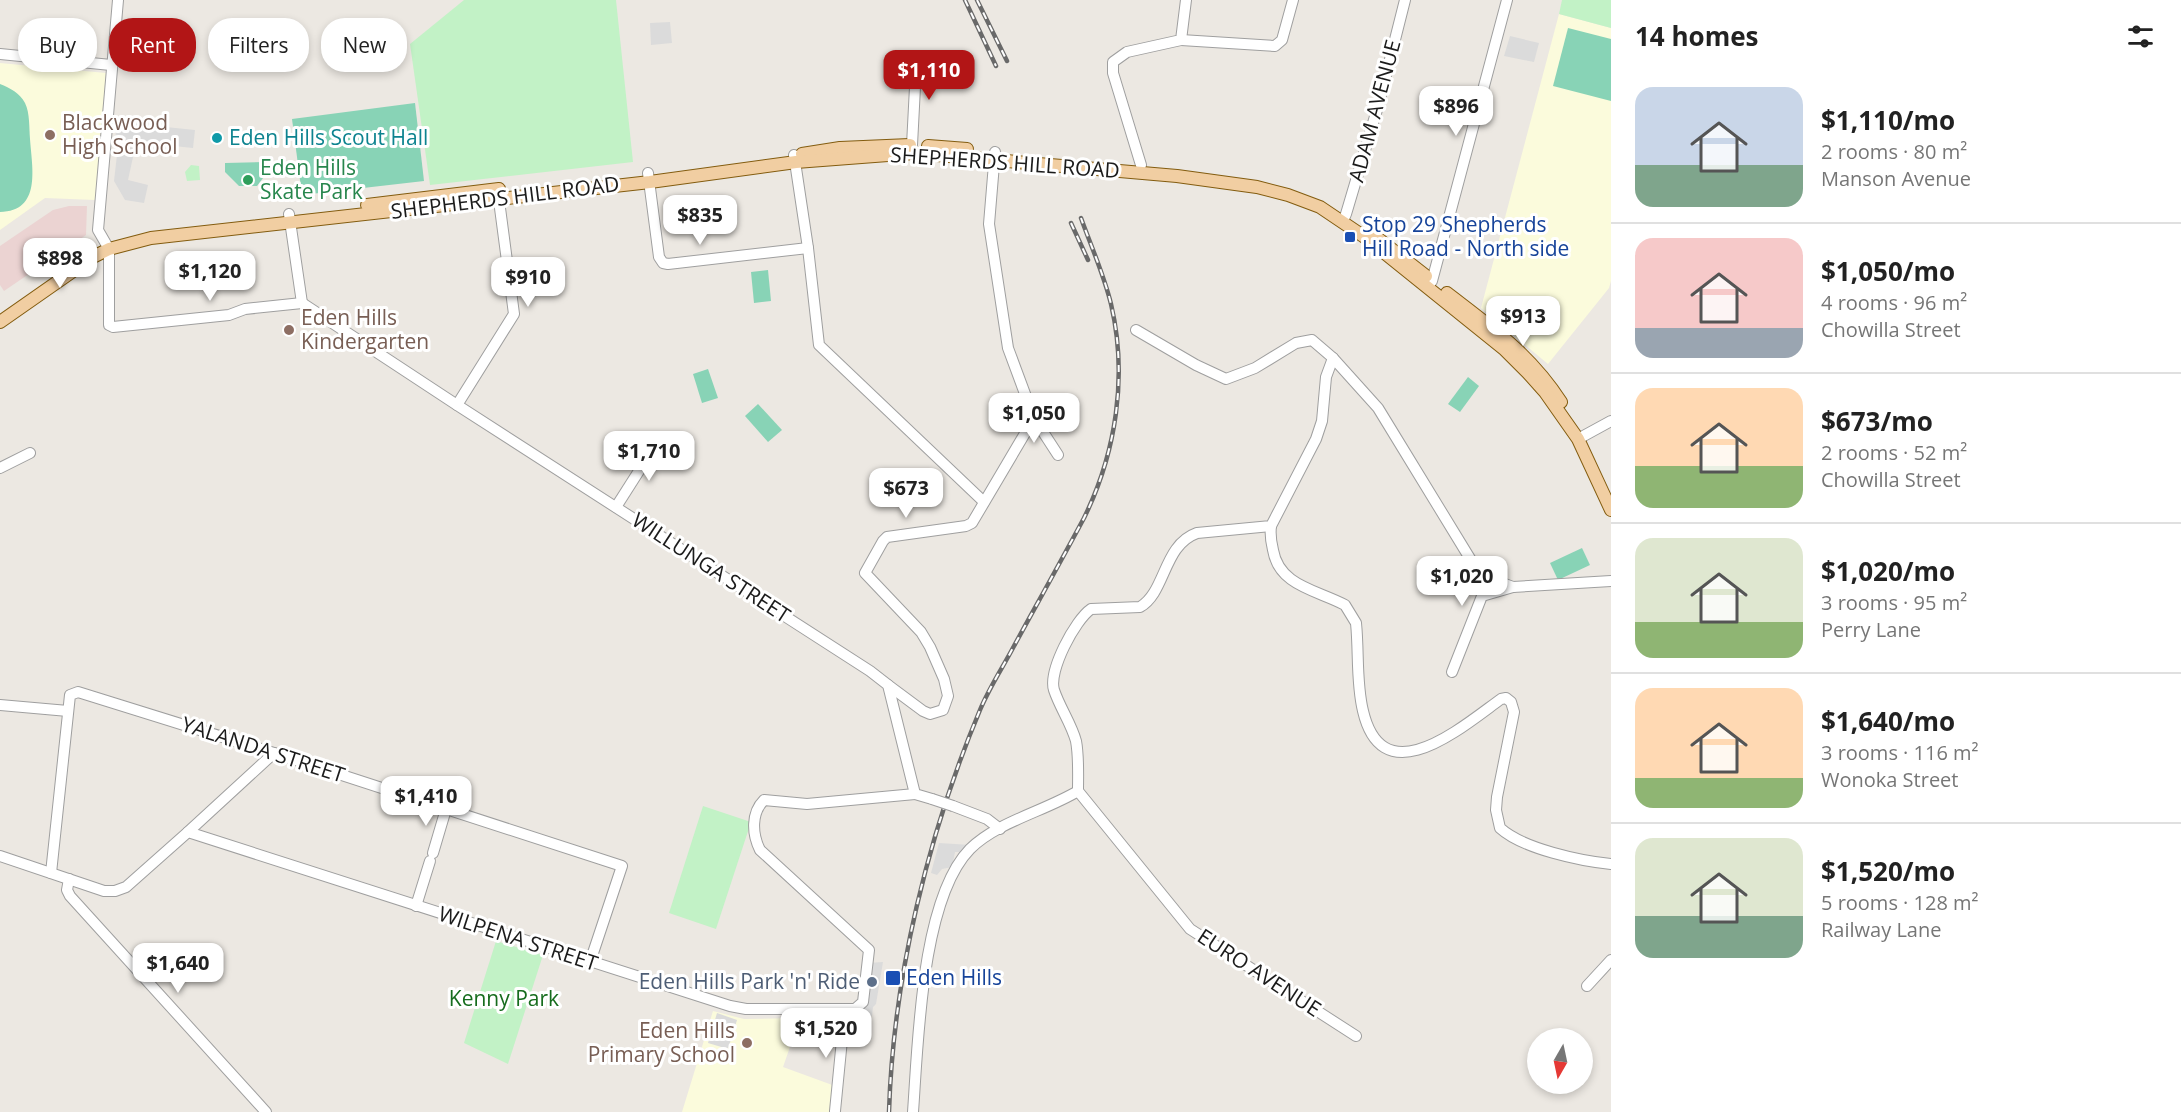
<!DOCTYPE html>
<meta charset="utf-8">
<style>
body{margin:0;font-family:"Open Sans",sans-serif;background:#f2f2f2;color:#222;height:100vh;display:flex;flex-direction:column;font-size:22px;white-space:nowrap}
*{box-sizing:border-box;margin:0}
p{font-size:20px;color:#767676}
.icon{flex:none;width:33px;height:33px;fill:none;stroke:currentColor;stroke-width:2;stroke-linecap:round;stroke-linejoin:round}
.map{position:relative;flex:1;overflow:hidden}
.side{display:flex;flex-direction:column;background:#fff;width:570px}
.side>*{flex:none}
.guide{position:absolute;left:18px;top:18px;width:570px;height:54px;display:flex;gap:12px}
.needle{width:39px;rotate:189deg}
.controls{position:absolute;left:1527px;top:1028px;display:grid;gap:12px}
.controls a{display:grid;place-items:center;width:66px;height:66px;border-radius:50%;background:#fff;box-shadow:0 3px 9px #0003;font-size:30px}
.price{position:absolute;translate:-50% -51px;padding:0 14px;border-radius:12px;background:#fff;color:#222;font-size:20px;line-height:39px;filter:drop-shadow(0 2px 3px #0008)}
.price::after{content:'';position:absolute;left:50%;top:36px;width:18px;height:14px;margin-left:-9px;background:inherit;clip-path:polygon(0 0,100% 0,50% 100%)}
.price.on{background:#b21516;color:#fff}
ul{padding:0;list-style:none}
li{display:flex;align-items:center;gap:18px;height:150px;padding:0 24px}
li+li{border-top:2px solid #e0e0e0}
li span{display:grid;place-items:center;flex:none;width:168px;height:120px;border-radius:18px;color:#555}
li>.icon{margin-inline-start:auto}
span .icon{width:72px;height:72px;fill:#fffc;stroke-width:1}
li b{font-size:26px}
h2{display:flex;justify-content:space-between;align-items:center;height:72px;padding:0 24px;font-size:26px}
.tag{padding:0 21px;border-radius:24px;background:#fff;box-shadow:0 3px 9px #0003;font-size:21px;line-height:54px}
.tag.on{background:#b21516;color:#fff}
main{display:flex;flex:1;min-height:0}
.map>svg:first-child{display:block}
.commercial{fill:#ebd3d2}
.education{fill:#fbfbdc}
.park{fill:#c2f2c6}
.pitch{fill:#88d3b6}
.parking{fill:#dbdbdb}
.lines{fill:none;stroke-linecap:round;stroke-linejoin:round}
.minor-casing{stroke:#9f9f9f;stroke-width:12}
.major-casing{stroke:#835c0f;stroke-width:14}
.minor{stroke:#fff;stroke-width:10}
.major{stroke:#f1cea2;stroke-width:12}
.rail-casing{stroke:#696969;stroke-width:4.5}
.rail{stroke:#fff;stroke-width:2;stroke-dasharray:7;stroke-linecap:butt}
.minor-bridge-casing{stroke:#9f9f9f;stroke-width:12;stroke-linecap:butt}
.minor-bridge{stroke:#fff;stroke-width:10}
.education-dot{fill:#8d6e63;stroke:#fff;stroke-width:2}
.culture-dot{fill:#0f9aa8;stroke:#fff;stroke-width:2}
.leisure-dot{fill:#2e9e5b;stroke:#fff;stroke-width:2}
.transit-dot{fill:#1a4fb4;stroke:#fff;stroke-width:2}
.service-dot{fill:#5c6f8a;stroke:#fff;stroke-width:2}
.labels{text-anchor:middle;stroke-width:6;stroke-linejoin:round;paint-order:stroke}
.street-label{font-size:21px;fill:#1b1b1b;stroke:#fff}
.education-label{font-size:21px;fill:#785e54;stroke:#fff;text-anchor:start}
.culture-label{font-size:21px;fill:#0d838f;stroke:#fff;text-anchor:start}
.leisure-label{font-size:21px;fill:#27864d;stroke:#fff;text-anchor:start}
.transit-label{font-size:21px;fill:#164399;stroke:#fff;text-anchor:start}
.service-label{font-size:21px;fill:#4e5e75;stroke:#fff;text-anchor:end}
.park-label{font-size:21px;fill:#166c1d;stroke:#fff}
</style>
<main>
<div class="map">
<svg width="1611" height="1112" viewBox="0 0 1611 1112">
<rect width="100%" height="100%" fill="#ece8e2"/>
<polygon class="commercial" points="69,206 87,206 86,235 4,291 0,285 0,246 53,210"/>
<g class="education">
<polygon points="1559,14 1611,28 1611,281 1609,288 1548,364 1481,308"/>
<polygon points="0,63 106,73 95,200 45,198 0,230"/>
<polygon points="713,1011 744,1019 800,1018 783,1067 835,1086 832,1112 682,1112"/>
</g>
<g class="park">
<polygon points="464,0 616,0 633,162 430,185 410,44"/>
<polygon points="1562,0 1611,0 1611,28 1559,14"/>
<polygon points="191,165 199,166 200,180 187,181 185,172"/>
<polygon points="703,806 751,822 716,929 669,913"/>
<polygon points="496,941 543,955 508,1064 464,1043"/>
</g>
<g class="pitch">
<polygon points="1568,28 1611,39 1611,101 1553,86"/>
<path d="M0,84C10,88 20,93 25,103C30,113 29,128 30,139C32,168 42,211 0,212Z"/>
<polygon points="415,103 424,181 302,195 292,119"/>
<polygon points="265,162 266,174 257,186 239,186 225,172 225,163"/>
<polygon points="768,270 771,301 754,303 751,272"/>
<polygon points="708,369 718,398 702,403 693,374"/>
<polygon points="1468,377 1479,386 1460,412 1448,404"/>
<polygon points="758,404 782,430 768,442 745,416"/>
<polygon points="1582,548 1590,565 1558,580 1550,563"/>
</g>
<g class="parking">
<polygon points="670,22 672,43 651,45 650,23"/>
<polygon points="1510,36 1539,43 1534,62 1504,56"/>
<polygon points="117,122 195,130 193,148 115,140"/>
<polygon points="118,146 135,148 128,180 148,185 144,203 125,200 114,181"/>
<polygon points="939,843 971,845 967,852 955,852 952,867 942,869 937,875 931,873"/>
<polygon points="883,962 876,1004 873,1007 872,1016 859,1015 856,1012 868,963"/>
<polygon points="717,1013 737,1020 728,1049 708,1043"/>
</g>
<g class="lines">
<defs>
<g id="minor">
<polyline points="118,0 98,230 109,249 109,325 113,327 229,315 245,309 302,303"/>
<polyline points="1181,40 1275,46 1282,40 1293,0"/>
<polyline points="0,54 111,65"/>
<polyline points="908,81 913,82 915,87 912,145"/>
<polyline points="995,152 989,224 1008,348 1034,418 1058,455"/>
<polyline points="794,155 808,248 819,345 984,502"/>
<polyline points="1141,165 1113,73 1113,62 1127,52 1181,40 1186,0"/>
<polyline points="648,173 659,257 663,263 668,264 808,248"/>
<polyline points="289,214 302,303"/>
<polyline points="1343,221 1346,214 1379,103 1405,0"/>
<polyline points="1427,287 1432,281 1507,0"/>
<polyline points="302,303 457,405 870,671 888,685 915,794 932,799"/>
<polyline points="1136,330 1196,365 1226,379 1255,368 1296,343 1312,340 1333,358 1378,408 1477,570 1489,578 1513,587 1611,581"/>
<polyline points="457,405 514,314 498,193"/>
<polyline points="1578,439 1611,421"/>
<polyline points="0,468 30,453"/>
<polyline points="616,507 658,441"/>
<path d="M1271,526C1270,534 1271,542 1273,550C1279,586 1317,590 1345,605L1356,623C1359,652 1356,683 1363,711C1383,796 1462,727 1501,699L1506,698L1511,702L1514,712L1497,797L1496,810L1500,828C1523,849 1581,861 1611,864"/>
<polyline points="1452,672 1482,596 1513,587"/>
<polyline points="888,685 923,711 930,714 943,710 948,696 944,679 930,647 921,632 865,573 883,541 887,537 966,526 972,523 1034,418"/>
<polyline points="0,705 68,711"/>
<polyline points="1078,791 1190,929 1356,1036"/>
<polyline points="953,806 987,819 1000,829"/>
<polyline points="188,832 274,753"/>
<polyline points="433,853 446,809"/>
<path d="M0,856L104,891H115L126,887L188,832L730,1006L746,1009H855L863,1002L869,950L760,850C752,834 751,813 764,800L807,804L915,794"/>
<polyline points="51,873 70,695 78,692 274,753 622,866 590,962"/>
<polyline points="69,879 67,890 70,896 266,1112"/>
<polyline points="416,906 430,861"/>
<polyline points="1587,986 1611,960"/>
<polyline points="835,1111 845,1009"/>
<path d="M913,1112C918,1044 921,899 970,849C997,822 1045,811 1078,791C1078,775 1079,757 1076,741C1071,723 1060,708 1054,690C1048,671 1075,620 1091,609L1140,607C1166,592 1163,545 1197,533L1271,526L1316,439L1322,421L1326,377L1333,358"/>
</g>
<g id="major">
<polyline points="928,146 967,149"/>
<polyline points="802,154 840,148 910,145"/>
<polyline points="367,205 499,189"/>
<polyline points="1371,233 1426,276"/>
<path d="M1447,293C1491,327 1530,354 1561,402"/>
<polyline points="0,322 93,257 109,249 151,238 650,182 796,162 914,153 1177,176 1257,187 1288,195 1320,207 1366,238 1504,349 1528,373 1545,392 1578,439 1611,510"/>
</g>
</defs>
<use href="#minor" class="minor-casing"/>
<use href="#major" class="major-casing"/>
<use href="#minor" class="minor"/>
<use href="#major" class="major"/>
<defs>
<g id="rail">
<polyline points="965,0 996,66"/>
<polyline points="977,0 1007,61"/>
<polyline points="1071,223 1088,260"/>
<path d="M889,1112C893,978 928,834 980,710C989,688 1003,667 1014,646C1037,604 1061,561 1084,518C1116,453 1128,376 1111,304C1104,275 1091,246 1081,218"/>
</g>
</defs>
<use href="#rail" class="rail-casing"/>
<use href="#rail" class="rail"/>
<defs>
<polyline id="minor-bridge" points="932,799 953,806"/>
</defs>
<use href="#minor-bridge" class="minor-bridge-casing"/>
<use href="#minor-bridge" class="minor-bridge"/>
</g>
<g class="education-dot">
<circle cx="50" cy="135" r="6"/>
<circle cx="289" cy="330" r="6"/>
<circle cx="747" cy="1043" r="6"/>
</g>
<circle class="culture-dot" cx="217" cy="138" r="6"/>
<circle class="leisure-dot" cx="248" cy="180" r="6"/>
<g class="transit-dot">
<rect x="1344" y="231" width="12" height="12" rx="3"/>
<rect x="885" y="970" width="16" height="16" rx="3"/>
</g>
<circle class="service-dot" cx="872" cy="982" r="6"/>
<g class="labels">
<g class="street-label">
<text transform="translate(1375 111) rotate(-75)" y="7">ADAM AVENUE</text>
<text transform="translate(1005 163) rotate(4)" y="7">SHEPHERDS HILL ROAD</text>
<text transform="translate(505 198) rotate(-7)" y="7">SHEPHERDS HILL ROAD</text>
<text transform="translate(711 568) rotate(33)" y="7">WILLUNGA STREET</text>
<text transform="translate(263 750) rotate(18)" y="7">YALANDA STREET</text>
<text transform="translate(518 939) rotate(18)" y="7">WILPENA STREET</text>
<text transform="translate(1259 973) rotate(33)" y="7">EURO AVENUE</text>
</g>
<g class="education-label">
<text x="62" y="130">Blackwood<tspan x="62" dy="24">High School</tspan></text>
<text x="301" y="325">Eden Hills<tspan x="301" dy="24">Kindergarten</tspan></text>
<text x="735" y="1038" text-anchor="end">Eden Hills<tspan x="735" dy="24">Primary School</tspan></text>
</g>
<g class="culture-label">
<text x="229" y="145">Eden Hills Scout Hall</text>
</g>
<g class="leisure-label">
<text x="260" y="175">Eden Hills<tspan x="260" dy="24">Skate Park</tspan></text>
</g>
<g class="transit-label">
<text x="1362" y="232">Stop 29 Shepherds<tspan x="1362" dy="24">Hill Road - North side</tspan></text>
<text x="906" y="985">Eden Hills</text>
</g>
<g class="service-label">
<text x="860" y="989">Eden Hills Park 'n' Ride</text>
</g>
<g class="park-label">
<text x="504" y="1006">Kenny Park</text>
</g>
</g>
</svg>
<div class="controls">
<a><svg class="needle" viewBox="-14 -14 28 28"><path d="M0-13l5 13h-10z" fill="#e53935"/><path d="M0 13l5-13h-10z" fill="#767676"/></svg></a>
</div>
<b class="price on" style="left:929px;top:101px">$1,110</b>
<b class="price" style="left:1456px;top:137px">$896</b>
<b class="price" style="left:700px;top:246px">$835</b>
<b class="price" style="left:60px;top:289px">$898</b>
<b class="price" style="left:210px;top:302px">$1,120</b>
<b class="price" style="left:528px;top:308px">$910</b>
<b class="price" style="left:1523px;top:347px">$913</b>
<b class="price" style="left:1034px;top:444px">$1,050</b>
<b class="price" style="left:649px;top:482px">$1,710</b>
<b class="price" style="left:906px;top:519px">$673</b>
<b class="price" style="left:1462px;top:607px">$1,020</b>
<b class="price" style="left:426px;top:827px">$1,410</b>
<b class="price" style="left:178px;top:994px">$1,640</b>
<b class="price" style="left:826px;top:1059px">$1,520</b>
<div class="guide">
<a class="tag">Buy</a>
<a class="tag on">Rent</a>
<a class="tag">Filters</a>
<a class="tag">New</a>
</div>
</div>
<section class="side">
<h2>14 homes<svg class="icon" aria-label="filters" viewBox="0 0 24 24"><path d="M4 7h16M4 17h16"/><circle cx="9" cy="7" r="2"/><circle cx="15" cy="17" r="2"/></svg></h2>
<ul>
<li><span style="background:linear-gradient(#c9d6e8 65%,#7fa58c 0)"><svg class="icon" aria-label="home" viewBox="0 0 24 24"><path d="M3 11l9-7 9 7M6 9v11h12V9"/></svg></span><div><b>$1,110/mo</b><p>2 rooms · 80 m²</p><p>Manson Avenue</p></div></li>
<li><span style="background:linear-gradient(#f6c9c9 75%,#9aa5b1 0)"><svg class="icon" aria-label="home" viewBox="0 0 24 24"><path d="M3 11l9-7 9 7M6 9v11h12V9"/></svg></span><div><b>$1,050/mo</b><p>4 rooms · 96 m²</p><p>Chowilla Street</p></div></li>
<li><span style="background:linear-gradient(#ffd9b3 65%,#8fb573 0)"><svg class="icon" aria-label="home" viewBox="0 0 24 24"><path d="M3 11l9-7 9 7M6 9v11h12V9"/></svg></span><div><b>$673/mo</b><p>2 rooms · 52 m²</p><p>Chowilla Street</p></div></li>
<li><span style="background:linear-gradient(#dfe7d0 70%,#8fb573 0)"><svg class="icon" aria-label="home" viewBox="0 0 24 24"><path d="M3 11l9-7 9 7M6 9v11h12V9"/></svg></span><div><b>$1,020/mo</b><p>3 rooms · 95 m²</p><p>Perry Lane</p></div></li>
<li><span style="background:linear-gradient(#ffd9b3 75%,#8fb573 0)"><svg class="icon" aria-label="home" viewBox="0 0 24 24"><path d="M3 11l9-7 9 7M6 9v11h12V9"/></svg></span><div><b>$1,640/mo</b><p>3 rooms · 116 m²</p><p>Wonoka Street</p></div></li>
<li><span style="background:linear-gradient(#dfe7d0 65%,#7fa58c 0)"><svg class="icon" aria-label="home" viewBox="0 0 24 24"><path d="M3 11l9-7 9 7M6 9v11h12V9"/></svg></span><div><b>$1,520/mo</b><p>5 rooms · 128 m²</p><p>Railway Lane</p></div></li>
</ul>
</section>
</main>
